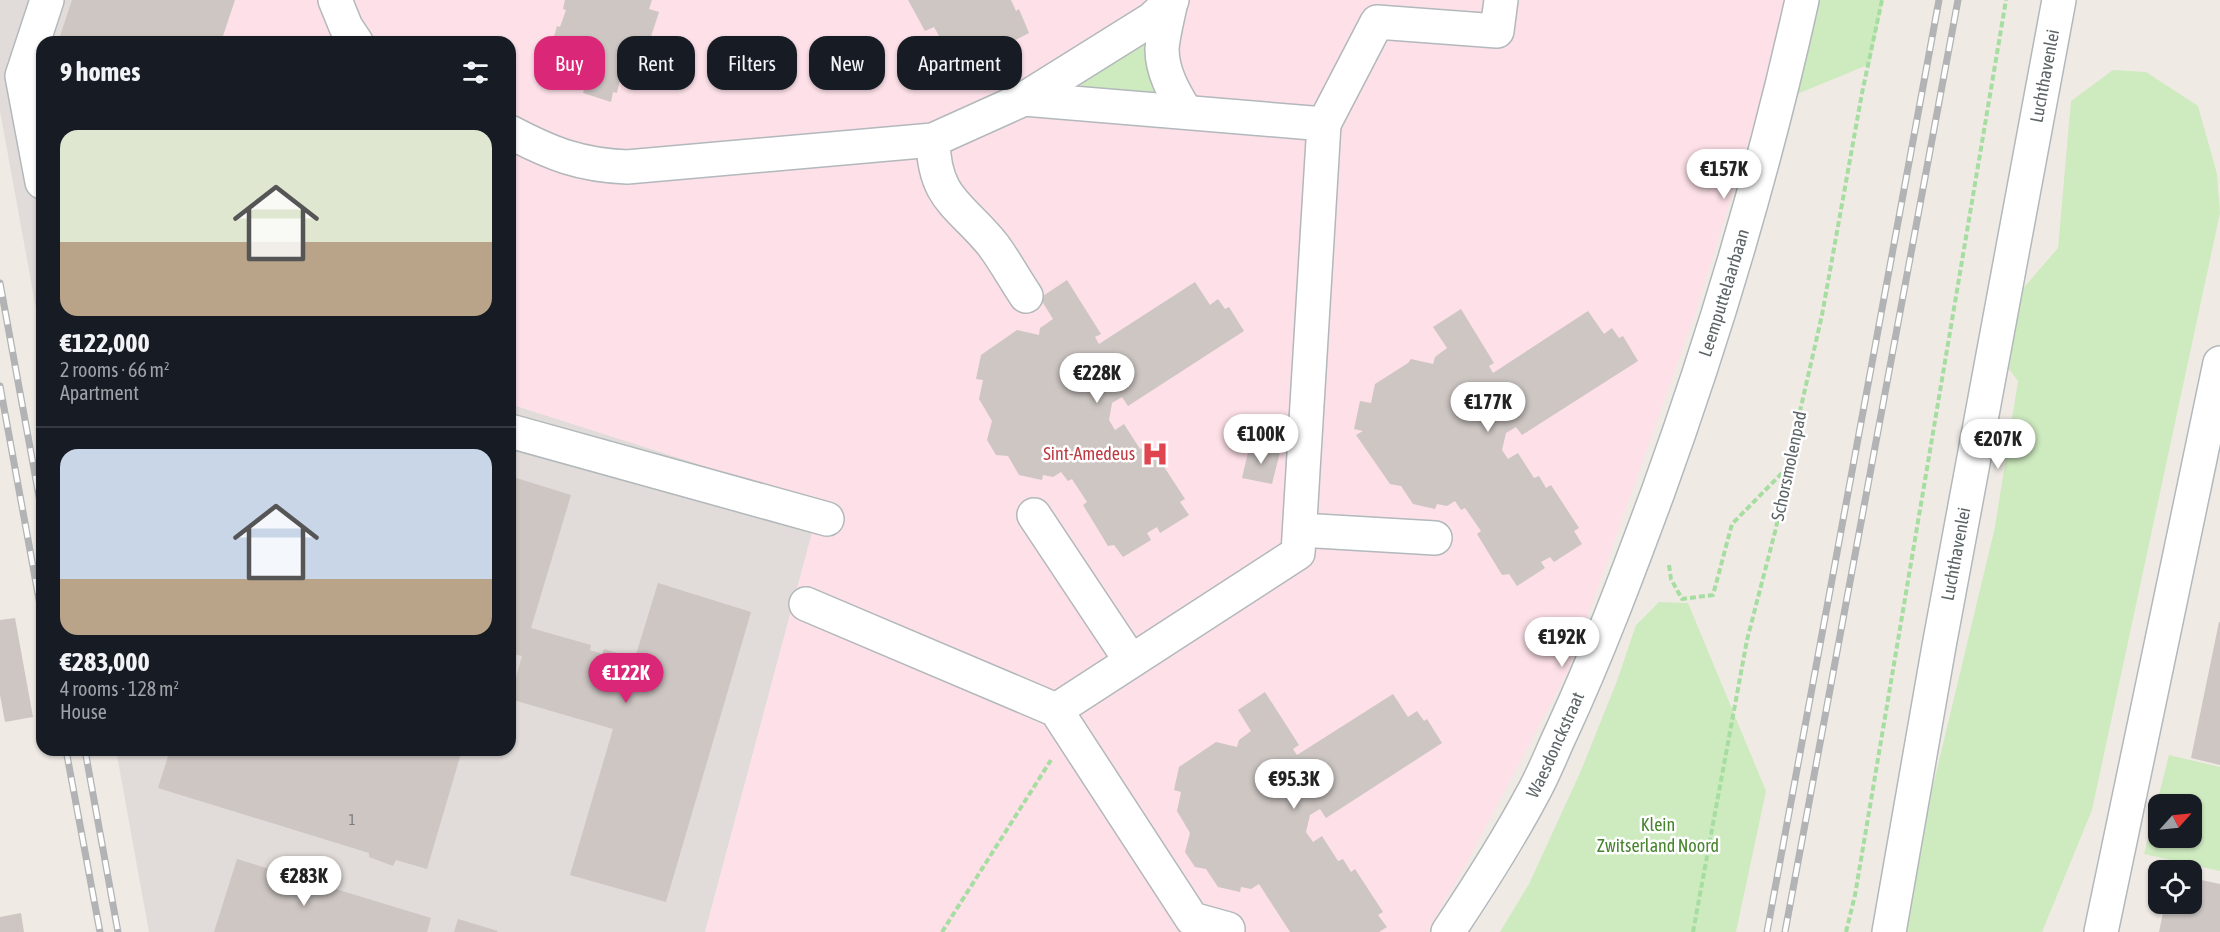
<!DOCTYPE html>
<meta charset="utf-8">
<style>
body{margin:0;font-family:"Asap Condensed",sans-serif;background:#242831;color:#f1f3f6;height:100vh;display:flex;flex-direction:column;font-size:22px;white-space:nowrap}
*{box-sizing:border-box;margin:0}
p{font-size:20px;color:#9ea1a6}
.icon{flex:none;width:33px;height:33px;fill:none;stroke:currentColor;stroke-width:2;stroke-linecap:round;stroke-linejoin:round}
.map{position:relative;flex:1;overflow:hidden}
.drawer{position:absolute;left:36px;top:36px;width:480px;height:720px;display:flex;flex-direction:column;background:#171b24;border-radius:18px;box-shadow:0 2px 4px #0004}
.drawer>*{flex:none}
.banner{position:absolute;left:534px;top:36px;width:570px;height:54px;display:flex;gap:12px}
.needle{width:39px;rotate:63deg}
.controls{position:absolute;left:2148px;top:794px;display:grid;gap:12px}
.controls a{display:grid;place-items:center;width:54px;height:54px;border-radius:12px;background:#171b24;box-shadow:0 2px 4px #0004;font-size:30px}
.price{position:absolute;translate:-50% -51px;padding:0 14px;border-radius:21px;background:#fff;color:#222;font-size:20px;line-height:39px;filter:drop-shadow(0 2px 3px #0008)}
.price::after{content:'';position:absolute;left:50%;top:36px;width:18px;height:14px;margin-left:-9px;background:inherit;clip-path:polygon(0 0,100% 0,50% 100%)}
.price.on{background:#db2777;color:#fff}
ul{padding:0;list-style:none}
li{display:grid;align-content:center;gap:12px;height:318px;padding:0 24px}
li+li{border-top:2px solid #363941}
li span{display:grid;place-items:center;height:186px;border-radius:18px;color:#555}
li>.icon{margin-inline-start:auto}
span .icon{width:108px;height:108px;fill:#fffc;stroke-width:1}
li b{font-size:26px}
h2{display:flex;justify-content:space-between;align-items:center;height:72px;padding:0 24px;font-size:26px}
.pill{padding:0 21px;border-radius:18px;background:#171b24;box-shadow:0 2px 4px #0004;font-size:21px;line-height:54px}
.pill.on{background:#db2777;color:#fff}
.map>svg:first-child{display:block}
.industrial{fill:#e1dcd9}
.medical{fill:#fde0e8}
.green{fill:#ceeabf;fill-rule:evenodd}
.building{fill:#cdc6c3}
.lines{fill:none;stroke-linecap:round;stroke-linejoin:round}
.minor-casing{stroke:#b2b8bb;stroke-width:36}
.path{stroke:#a6dda1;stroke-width:4;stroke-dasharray:6 3;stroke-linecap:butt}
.minor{stroke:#fff;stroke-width:33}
.rail-casing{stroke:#b2b3b4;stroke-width:7}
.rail{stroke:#fff;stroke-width:4.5;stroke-dasharray:14;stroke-linecap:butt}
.labels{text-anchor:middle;stroke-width:5;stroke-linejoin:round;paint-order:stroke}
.number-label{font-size:15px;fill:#787c7d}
.street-label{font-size:18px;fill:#5c6466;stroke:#fff}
.health-label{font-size:18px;fill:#be3a42;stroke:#fff;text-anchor:end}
.park-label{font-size:18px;fill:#47842e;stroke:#fff}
</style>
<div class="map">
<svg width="2220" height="932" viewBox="0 0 2220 932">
<rect width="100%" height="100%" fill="#f0eae5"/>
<g class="industrial">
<polygon points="0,0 234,0 220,42 42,42 42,342 0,111"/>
<polygon points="510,404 820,503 705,932 149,932 116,750 510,750"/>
</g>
<polygon class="medical" points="234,0 1785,0 1764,92 1695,314 1569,669 1463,870 1427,932 705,932 820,503 510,404 510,42 220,42"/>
<g class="green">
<polygon points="1817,0 1883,0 1870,64 1797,94"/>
<path d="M1151,33C1146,59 1145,74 1158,99L1087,92L1081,85L1080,77Z"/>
<polygon points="2113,70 2146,72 2198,106 2217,174 2220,213 2092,810 2042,932 1898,932 1995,527 2018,381 2002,360 2007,307 2058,248 2071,101"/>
<polygon points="1659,602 1688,603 1766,791 1736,932 1500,932 1529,884 1580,773 1617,681 1636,625"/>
<path d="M2169,755L2220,767V871L2144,854ZM2158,804H2192V837H2158Z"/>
</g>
<g class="building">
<polygon points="72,0 235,0 221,42 58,42"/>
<polygon points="565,0 652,0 649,9 659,12 644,58 634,55 629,73 620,71 618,78 620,79 617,93 613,92 611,102 583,93 585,86 575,83 573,90 544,82 547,72 544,71 548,57 551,58 556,41 553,40 557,26 560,27 566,10 563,9"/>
<polygon points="908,0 1011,0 1016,11 1019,9 1029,33 1002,47 998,41 988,45 992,52 966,66 961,58 958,59 952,47 955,45 951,39 943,43 934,27 925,31"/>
<polygon points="1067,280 1101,334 1095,337 1099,344 1195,282 1210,305 1218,299 1225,309 1229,307 1244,331 1128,406 1122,397 1112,403 1109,420 1115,430 1124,424 1140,449 1145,447 1153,459 1157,456 1185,499 1180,502 1189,515 1160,533 1157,527 1147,533 1151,540 1123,557 1114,545 1108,546 1083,505 1087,502 1072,479 1068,481 1061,472 1053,477 1043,475 1042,480 1019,475 1008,456 996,455 987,440 992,421 979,399 983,380 976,379 981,355 1017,330 1039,335 1040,328 1053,319 1040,298"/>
<polygon points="1461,309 1494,363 1489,366 1493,373 1588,311 1604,334 1612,328 1619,338 1623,336 1638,361 1522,435 1516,427 1506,433 1502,450 1508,459 1518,453 1534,478 1539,476 1546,488 1551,485 1579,528 1574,531 1582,544 1554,562 1550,557 1541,562 1545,568 1517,586 1509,574 1502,575 1477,534 1481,531 1465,508 1461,510 1455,501 1447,506 1437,504 1435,509 1413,504 1401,486 1390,484 1356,435 1363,431 1354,429 1360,401 1371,403 1375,384 1408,363 1411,359 1433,364 1435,357 1447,348 1433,327"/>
<polygon points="1249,448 1280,452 1272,484 1242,478"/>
<polygon points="510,476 571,495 531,628 591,645 590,650 602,654 604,649 635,658 658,583 751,612 666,902 570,875 613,729 510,699 522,656 510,653"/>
<polygon points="15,618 33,717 5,722 0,695 0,620"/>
<polygon points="2219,622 2220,622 2220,765 2191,758"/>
<polygon points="1265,692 1299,745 1293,749 1297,755 1393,694 1408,717 1417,711 1424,721 1427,719 1442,743 1326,818 1320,809 1310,815 1306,832 1313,842 1322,836 1338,861 1343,859 1351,872 1355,869 1383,912 1378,915 1387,927 1379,932 1290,932 1259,884 1251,889 1241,887 1240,892 1218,887 1206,869 1195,867 1185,852 1190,833 1177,811 1181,792 1174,790 1179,767 1216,742 1237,747 1239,740 1251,731 1238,710"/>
<polygon points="170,750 462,750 427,869 396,860 393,866 369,857 369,853 158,788"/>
<polygon points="237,859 431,918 427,932 214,932"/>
<polygon points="2192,878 2220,884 2220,932 2159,932 2165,903 2192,903"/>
<polygon points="21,913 24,932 0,932 0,917"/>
<polygon points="458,919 498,931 497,932 454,932"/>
</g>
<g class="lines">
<defs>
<g id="minor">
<polyline points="335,0 346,27 356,42"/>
<path d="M1171,1C1168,17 1163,34 1162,49C1162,72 1174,93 1186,112"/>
<polyline points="1024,99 1152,19 1172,0"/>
<polyline points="1324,124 1377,22 1497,31 1501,0"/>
<path d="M510,132C552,154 580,165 627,167L933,140L1024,99L1324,124L1298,553L1056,710"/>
<path d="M933,140C934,200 961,205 993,245C1005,261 1015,280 1026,296"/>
<polyline points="42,182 22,76 47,0"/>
<polyline points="510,431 827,519"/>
<polyline points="1034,515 1131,661"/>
<polyline points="1300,530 1435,538"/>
<polyline points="806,604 1056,710 1192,919 1228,929"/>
<path id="s1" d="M1448,932C1478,887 1507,842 1532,795C1544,774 1552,752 1562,731C1598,653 1628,573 1658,492C1716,332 1765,167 1802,0"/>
<path id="s2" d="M1889,932L1939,646L2059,0"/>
<polyline points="2101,932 2220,363"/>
</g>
</defs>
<use href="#minor" class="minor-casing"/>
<g class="path">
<polyline points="1669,565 1671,579 1682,599 1713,595 1732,524 1787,468"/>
<polyline points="942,932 1051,760"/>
<polyline points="1693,932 1747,640 1776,528 1787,468 1822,315 1862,93 1882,0"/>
<polyline points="1846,932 1855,895 2006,0"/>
</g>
<use href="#minor" class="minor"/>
<defs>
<g id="rail">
<polyline points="0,283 42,513"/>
<polyline points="0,386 42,616"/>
<polyline points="66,750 100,932"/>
<polyline points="85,750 118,932"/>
<polyline points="1767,932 1939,0"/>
<polyline points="1785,932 1958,0"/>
</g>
</defs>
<use href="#rail" class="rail-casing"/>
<use href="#rail" class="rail"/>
</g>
<defs>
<symbol id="hospital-bare" viewBox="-9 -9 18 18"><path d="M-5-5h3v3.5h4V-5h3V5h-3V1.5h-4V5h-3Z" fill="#e0444e" stroke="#fff" stroke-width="2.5" paint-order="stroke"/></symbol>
</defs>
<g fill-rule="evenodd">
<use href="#hospital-bare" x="1136" y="435" width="38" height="38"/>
</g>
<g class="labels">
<g class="number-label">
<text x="352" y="825">1</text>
</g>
<g class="street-label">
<text dy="6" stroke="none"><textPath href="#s2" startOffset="870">Luchthavenlei</textPath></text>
<text dy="6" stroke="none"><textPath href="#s1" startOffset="699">Leemputtelaarbaan</textPath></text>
<text transform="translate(1789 466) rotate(-78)" y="6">Schorsmolenpad</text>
<text dy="6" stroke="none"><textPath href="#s2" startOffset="384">Luchthavenlei</textPath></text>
<text dy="6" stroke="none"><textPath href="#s1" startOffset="216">Waesdonckstraat</textPath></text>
</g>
<g class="health-label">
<text x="1135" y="460">Sint-Amedeus</text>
</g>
<g class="park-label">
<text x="1658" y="831">Klein<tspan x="1658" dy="21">Zwitserland Noord</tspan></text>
</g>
</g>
</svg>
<div class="controls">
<a><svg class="needle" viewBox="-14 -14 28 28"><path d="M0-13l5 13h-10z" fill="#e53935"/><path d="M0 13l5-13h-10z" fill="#9ea1a6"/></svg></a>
<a><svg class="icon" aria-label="locate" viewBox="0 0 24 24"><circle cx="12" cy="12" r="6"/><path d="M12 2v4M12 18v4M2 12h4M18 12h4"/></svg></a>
</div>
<b class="price" style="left:1724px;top:200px">€157K</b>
<b class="price" style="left:1097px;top:404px">€228K</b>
<b class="price" style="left:1488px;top:433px">€177K</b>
<b class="price" style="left:1261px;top:465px">€100K</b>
<b class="price" style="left:1998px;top:470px">€207K</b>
<b class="price" style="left:1562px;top:668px">€192K</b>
<b class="price on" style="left:626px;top:704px">€122K</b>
<b class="price" style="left:1294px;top:810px">€95.3K</b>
<b class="price" style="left:304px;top:907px">€283K</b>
<div class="banner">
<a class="pill on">Buy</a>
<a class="pill">Rent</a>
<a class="pill">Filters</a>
<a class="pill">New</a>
<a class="pill">Apartment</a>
</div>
<section class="drawer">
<h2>9 homes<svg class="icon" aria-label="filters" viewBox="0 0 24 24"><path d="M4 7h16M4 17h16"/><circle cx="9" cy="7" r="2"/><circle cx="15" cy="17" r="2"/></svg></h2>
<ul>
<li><span style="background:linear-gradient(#dfe7d0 60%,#b9a48a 0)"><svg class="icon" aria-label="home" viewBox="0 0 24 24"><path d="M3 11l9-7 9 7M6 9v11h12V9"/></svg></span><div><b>€122,000</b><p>2 rooms · 66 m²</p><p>Apartment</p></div></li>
<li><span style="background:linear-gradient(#c9d6e8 70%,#b9a48a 0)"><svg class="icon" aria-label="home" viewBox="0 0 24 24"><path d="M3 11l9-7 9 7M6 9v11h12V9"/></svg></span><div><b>€283,000</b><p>4 rooms · 128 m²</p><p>House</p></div></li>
</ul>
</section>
</div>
